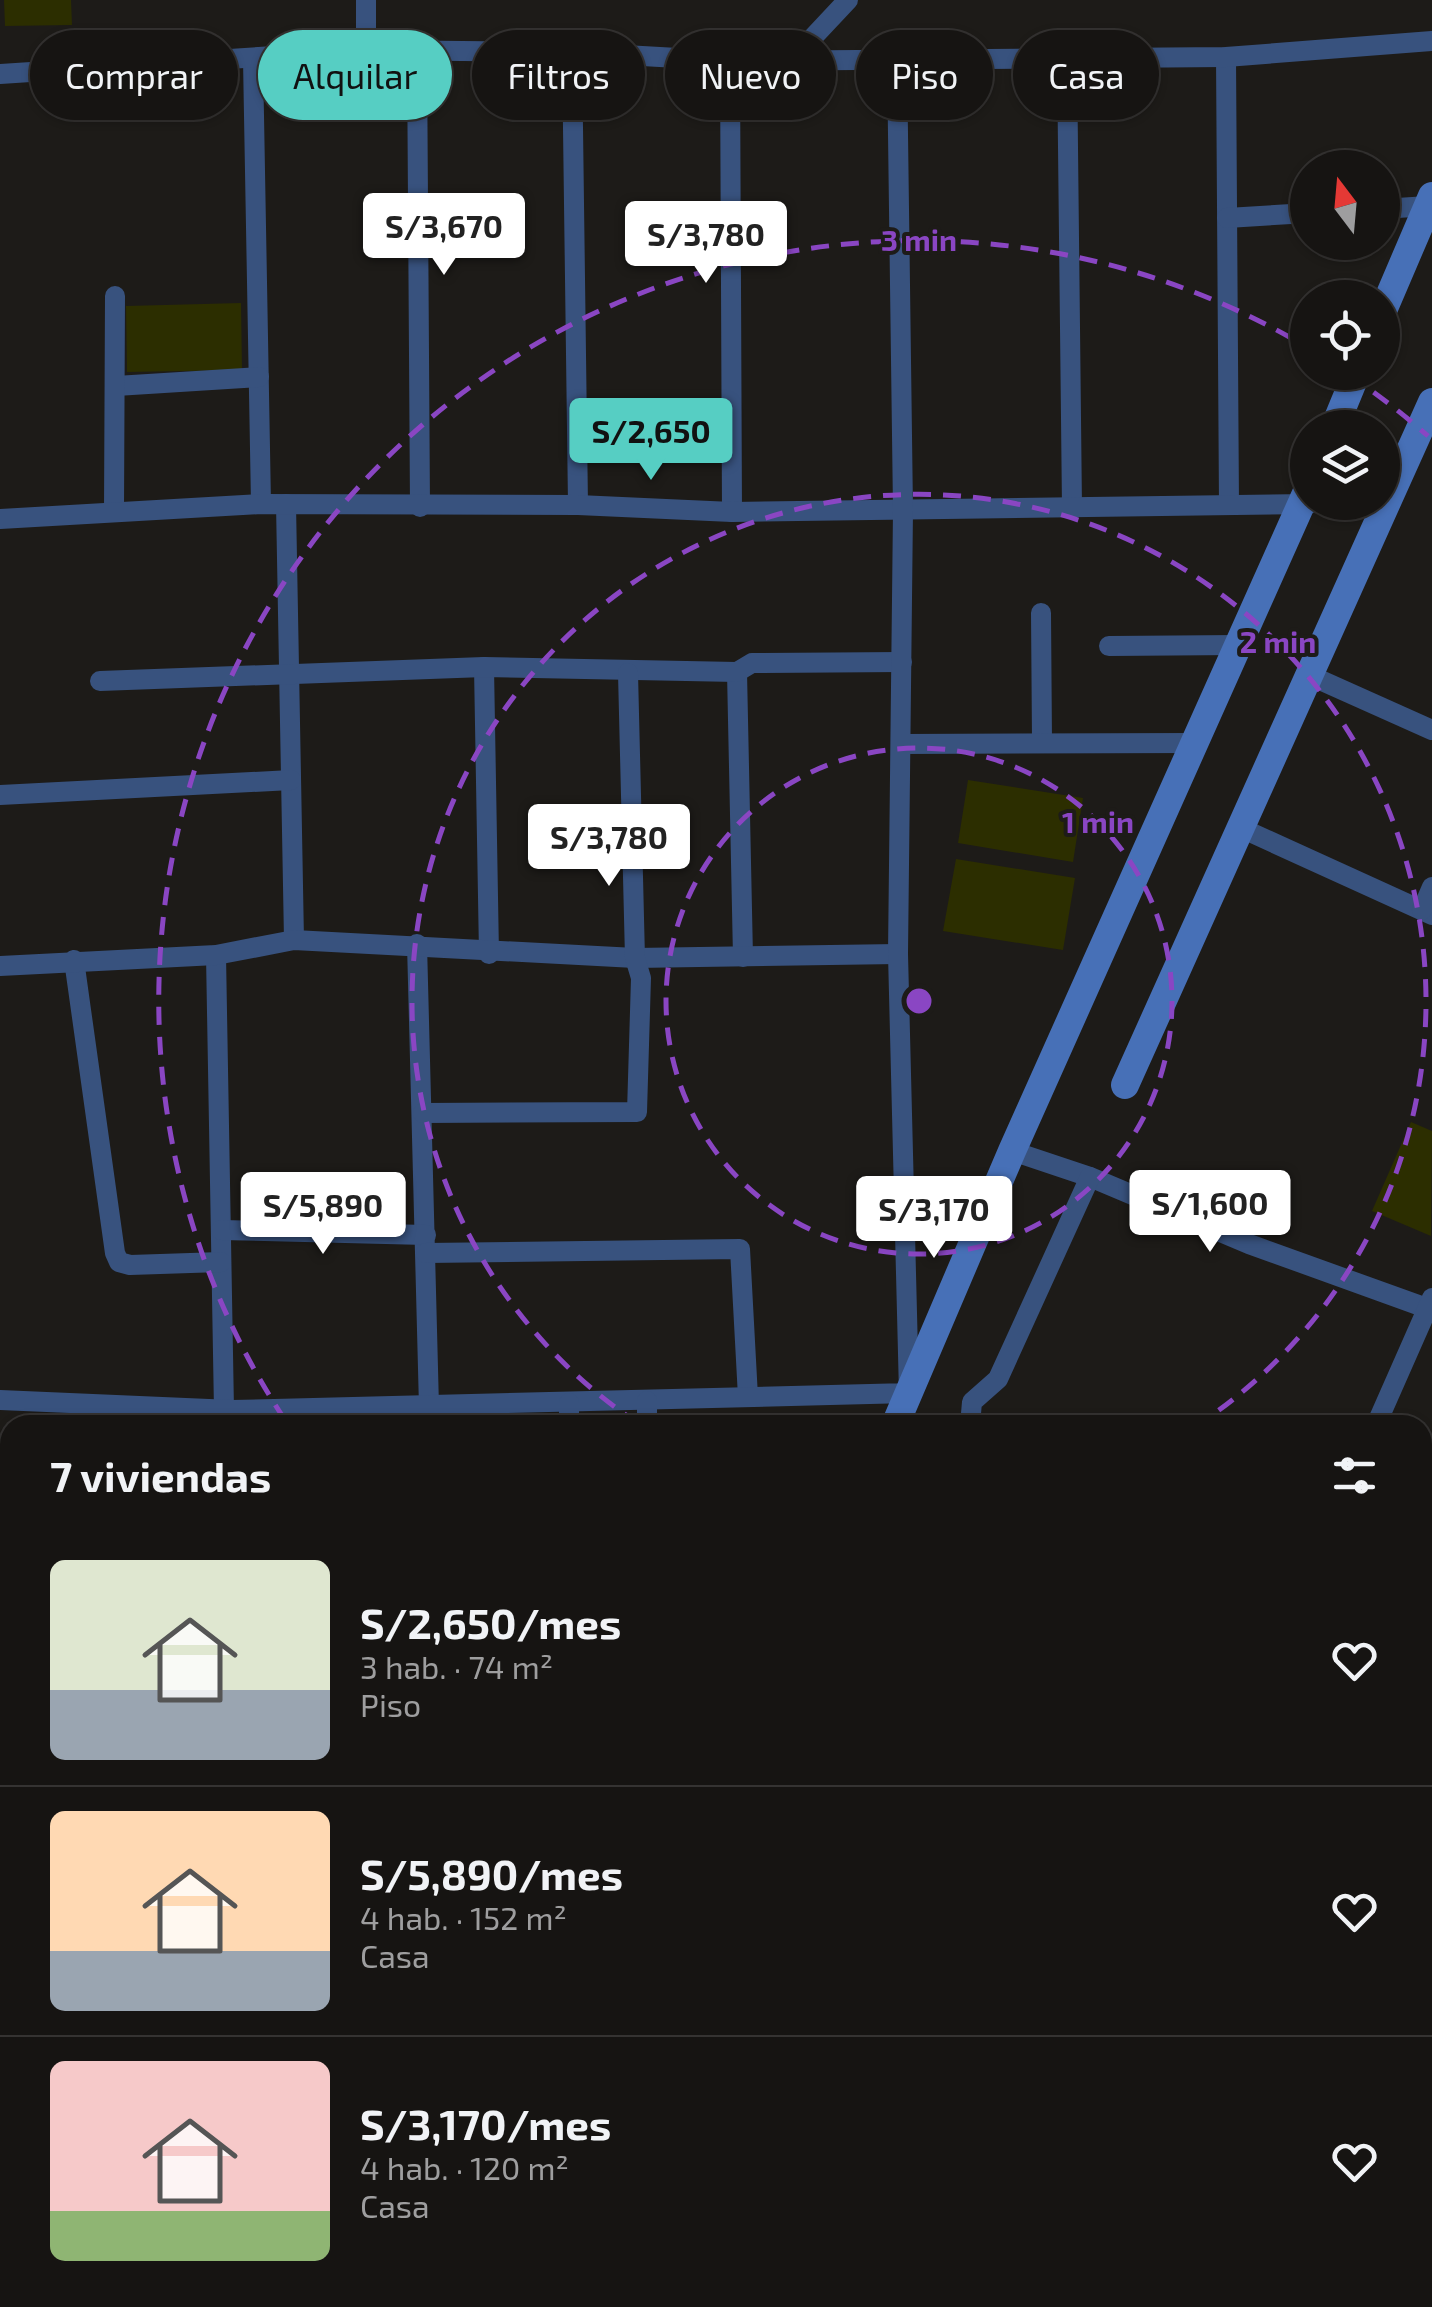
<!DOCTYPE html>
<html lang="es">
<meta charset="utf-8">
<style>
body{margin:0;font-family:"Exo 2",sans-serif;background:#232120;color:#f1f3f6;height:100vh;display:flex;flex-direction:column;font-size:38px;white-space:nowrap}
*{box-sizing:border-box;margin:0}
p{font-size:32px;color:#9e9e9f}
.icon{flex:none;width:55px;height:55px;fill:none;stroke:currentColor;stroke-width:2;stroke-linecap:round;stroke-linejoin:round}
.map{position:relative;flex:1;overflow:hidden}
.drawer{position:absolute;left:0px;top:1415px;width:1432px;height:892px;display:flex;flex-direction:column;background:#161412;border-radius:30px 30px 0 0;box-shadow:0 2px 8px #0004,0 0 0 2px #353332}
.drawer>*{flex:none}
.hud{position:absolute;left:30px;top:30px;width:1372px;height:90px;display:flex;gap:20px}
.needle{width:65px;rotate:344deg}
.controls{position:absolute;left:1290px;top:150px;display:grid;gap:20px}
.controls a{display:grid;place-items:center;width:110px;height:110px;border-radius:50%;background:#161412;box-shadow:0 2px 8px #0004,0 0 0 2px #353332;font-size:50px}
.price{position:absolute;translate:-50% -85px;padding:0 22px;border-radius:10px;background:#fff;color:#222;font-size:32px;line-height:65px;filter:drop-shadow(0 2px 5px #0008)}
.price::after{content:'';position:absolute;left:50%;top:60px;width:30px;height:22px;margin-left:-15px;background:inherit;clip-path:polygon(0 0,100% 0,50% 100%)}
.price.active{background:#56cec3;color:#111}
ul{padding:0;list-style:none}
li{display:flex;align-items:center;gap:30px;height:250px;padding:0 50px}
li+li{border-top:2px solid #353332}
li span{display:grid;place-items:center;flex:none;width:280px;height:200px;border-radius:15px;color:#555}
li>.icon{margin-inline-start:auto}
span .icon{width:120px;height:120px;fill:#fffc;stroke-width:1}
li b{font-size:42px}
h2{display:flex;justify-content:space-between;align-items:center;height:120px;padding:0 50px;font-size:42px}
.pill{padding:0 35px;border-radius:45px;background:#161412;box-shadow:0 2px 8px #0004,0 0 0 2px #353332;font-size:35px;line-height:90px}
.pill.active{background:#56cec3;color:#111}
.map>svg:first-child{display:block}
.green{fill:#2c2e00}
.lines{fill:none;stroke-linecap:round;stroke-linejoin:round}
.street{stroke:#38527e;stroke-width:20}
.secondary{stroke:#4770b7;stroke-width:28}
.ring{fill:none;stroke:#8a46c3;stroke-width:5;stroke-dasharray:18 12}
.centre{fill:#8a46c3;stroke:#1d1b18;stroke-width:5}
.ring-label{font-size:30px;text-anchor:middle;font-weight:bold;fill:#8a46c3;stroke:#1d1b18;stroke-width:8;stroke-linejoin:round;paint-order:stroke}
</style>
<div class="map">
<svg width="1432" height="2307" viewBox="0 0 1432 2307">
<rect width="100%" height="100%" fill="#1d1b18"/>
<g class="green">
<polygon points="4,0 71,0 72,25 5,26"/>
<polygon points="241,303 242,370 127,372 126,306"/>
<polygon points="968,780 1083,798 1073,862 958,843"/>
<polygon points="956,859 1075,878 1063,950 943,931"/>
<polygon points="1411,1122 1432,1131 1431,1236 1372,1211"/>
</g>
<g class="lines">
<g class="street">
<polyline points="366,0 366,50"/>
<polyline points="417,50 420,507"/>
<polyline points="572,52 578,505"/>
<polyline points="782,57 802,49 848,0"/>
<polyline points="1067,57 1072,508"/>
<polyline points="1226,57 1229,505"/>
<polyline points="253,60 261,504"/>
<polyline points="730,61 732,512"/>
<polyline points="0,74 366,50 572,52 730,61 1226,57 1432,41"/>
<polyline points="1382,209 1428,206"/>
<polyline points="1227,218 1308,213"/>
<polyline points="116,386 259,377"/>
<polyline points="286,504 294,940"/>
<polyline points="114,512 115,296"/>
<polyline points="0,519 261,504 578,505 732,512 1309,504"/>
<polyline points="1041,613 1042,742"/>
<polyline points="1109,646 1238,645"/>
<polyline points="484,667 489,954"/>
<polyline points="737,672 743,957"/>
<polyline points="1309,675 1432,730"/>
<polyline points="100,681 484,667 737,672 752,663 902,662"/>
<polyline points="902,744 1197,743"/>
<polyline points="0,795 291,780"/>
<polyline points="1241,828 1432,915"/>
<polyline points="1422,910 1432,887"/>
<polyline points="417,944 429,1407"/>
<polyline points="216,955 224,1410"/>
<polyline points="74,960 115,1253 119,1262 130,1265 221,1262"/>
<polyline points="0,966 216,955 294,940 635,958 898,954"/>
<polyline points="423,1113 637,1112 641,978 635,958 628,673"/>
<polyline points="1012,1151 1090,1177 1249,1244 1432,1310"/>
<polyline points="221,1230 426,1235"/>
<polyline points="426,1253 740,1249 748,1397"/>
<polyline points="0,1400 232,1410 909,1393 898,954 903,510 897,59"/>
<polyline points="647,1401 647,1425"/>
<polyline points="569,1403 569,1425"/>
<polyline points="970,1425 972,1402 998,1379 1090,1177"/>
<polyline points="1376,1425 1432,1298"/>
<polyline points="1422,1481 1432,1485"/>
<polyline points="1422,1630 1432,1634"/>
<polyline points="1422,1812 1432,1816"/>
<polyline points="0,1854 10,1854"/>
<polyline points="1422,1994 1432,1998"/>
<polyline points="1422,2138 1432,2116"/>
<polyline points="0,2297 10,2297"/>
<polyline points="146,2298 146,2307"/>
<polyline points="323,2298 323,2307"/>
<polyline points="1064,2298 1086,2307"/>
<polyline points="1404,2298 1427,2307"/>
<polyline points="861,2307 861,2298"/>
<polyline points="1339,2307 1344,2298"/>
</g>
<g class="secondary">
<polyline points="1382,313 1432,196"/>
<polyline points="1334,428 1357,372"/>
<polyline points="1125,1085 1432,402"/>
<polyline points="895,1425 1012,1151 1308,489"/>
<polyline points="500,2307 504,2298"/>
</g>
</g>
<g class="ring">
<circle cx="919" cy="1001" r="253"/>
<path d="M639 1424A507 507 0 1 1 1199 1424"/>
<path d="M285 1420A760 760 0 0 1 1305 346M1349 375A760 760 0 0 1 1428 436"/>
</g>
<circle cx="919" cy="1001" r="15" class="centre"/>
<g class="ring-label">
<text x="919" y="251">3 min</text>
<text x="1278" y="653">2 min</text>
<text x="1098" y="833">1 min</text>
</g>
</svg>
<div class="controls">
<a><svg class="needle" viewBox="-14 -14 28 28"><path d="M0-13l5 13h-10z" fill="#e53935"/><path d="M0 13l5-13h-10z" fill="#9e9e9f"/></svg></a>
<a><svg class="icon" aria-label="locate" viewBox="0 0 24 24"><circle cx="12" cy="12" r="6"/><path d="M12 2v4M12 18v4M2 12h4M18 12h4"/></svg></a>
<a><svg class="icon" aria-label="layers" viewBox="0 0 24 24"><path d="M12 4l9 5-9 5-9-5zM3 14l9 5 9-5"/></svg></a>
</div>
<b class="price" style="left:444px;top:278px">S/3,670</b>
<b class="price" style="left:706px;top:286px">S/3,780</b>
<b class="price active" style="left:651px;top:483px">S/2,650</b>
<b class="price" style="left:609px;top:889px">S/3,780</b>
<b class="price" style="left:1210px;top:1255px">S/1,600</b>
<b class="price" style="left:323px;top:1257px">S/5,890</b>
<b class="price" style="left:934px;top:1261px">S/3,170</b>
<div class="hud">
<a class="pill">Comprar</a>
<a class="pill active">Alquilar</a>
<a class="pill">Filtros</a>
<a class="pill">Nuevo</a>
<a class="pill">Piso</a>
<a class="pill">Casa</a>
</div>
<section class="drawer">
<h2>7 viviendas<svg class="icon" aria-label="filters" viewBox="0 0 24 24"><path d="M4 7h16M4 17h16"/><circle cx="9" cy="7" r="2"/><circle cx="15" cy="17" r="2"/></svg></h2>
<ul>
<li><span style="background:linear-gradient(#dfe7d0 65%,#9aa5b1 0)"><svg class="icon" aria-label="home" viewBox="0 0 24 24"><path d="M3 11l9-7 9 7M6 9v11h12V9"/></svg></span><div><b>S/2,650/mes</b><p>3 hab. · 74 m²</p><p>Piso</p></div><svg class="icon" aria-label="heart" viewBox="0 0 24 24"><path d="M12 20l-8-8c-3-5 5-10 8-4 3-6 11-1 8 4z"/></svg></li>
<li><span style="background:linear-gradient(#ffd9b3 70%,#9aa5b1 0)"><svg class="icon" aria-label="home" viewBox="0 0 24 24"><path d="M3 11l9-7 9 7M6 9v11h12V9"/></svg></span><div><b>S/5,890/mes</b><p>4 hab. · 152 m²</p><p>Casa</p></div><svg class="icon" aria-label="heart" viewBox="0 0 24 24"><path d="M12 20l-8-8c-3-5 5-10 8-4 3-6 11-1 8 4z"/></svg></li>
<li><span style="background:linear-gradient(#f6c9c9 75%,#8fb573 0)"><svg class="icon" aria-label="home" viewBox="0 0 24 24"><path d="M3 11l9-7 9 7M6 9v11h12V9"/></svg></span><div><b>S/3,170/mes</b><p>4 hab. · 120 m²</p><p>Casa</p></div><svg class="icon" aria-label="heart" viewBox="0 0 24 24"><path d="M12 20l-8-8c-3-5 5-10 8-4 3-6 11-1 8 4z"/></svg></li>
</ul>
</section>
</div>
